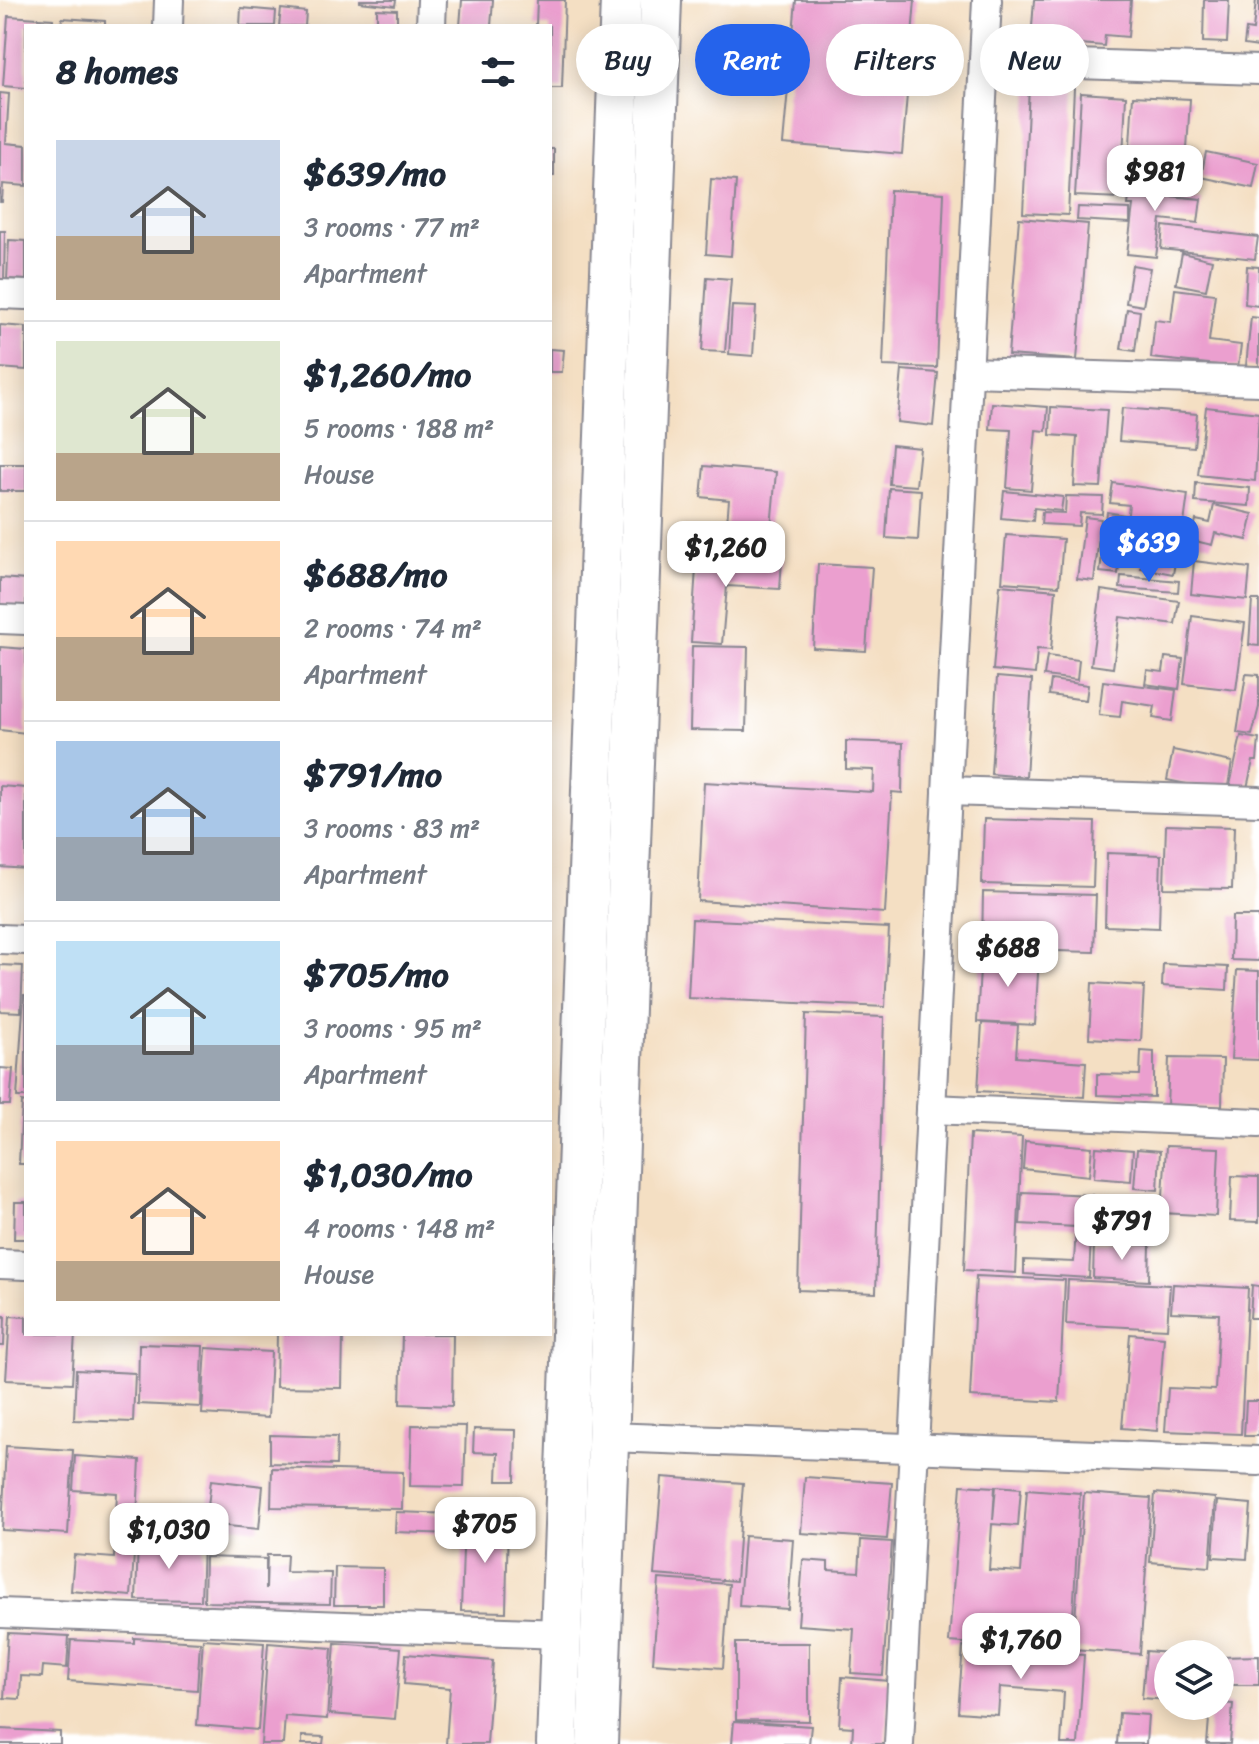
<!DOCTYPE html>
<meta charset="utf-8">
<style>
body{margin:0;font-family:Sriracha,sans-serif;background:#f6f6f7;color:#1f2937;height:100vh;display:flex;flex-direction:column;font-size:30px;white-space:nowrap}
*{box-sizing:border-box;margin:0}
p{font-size:26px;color:#747a83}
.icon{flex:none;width:44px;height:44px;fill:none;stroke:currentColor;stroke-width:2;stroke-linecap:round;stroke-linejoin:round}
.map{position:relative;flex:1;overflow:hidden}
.panel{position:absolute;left:24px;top:24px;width:528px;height:1312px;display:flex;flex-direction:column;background:#fff;border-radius:0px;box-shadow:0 4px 20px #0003}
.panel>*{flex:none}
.top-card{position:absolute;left:576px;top:24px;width:562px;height:72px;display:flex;gap:16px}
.buttons{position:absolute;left:1154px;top:1640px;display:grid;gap:16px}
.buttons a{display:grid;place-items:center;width:80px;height:80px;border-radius:50%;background:#fff;box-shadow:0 4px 20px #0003;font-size:40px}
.price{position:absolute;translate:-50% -68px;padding:0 18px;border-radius:16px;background:#fff;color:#222;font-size:26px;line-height:52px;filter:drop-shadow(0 2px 4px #0008)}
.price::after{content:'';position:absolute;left:50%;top:48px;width:24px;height:18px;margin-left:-12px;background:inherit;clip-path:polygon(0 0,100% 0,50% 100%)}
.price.on{background:#2563eb;color:#fff}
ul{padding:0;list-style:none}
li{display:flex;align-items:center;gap:24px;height:200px;padding:0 32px}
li+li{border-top:2px solid #e0e1e3}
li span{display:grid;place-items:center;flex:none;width:224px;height:160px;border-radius:0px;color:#555}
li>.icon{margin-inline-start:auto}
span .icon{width:96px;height:96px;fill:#fffc;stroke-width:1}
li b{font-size:34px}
h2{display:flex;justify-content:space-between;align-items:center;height:96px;padding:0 32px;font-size:34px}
.tag{padding:0 28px;border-radius:36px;background:#fff;box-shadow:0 4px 20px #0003;font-size:28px;line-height:72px}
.tag.on{background:#2563eb;color:#fff}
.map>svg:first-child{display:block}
.building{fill:#eb9fcf}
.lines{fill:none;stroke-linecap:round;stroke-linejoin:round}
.street-casing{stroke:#888790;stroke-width:32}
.secondary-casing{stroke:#888790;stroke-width:44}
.street{stroke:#fff;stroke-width:28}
.secondary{stroke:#fff;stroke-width:40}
</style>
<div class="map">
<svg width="1259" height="1744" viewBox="0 0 1259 1744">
<rect width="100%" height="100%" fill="#fff"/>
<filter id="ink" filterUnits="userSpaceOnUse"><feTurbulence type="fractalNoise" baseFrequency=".0125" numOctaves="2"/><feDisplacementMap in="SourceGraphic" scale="16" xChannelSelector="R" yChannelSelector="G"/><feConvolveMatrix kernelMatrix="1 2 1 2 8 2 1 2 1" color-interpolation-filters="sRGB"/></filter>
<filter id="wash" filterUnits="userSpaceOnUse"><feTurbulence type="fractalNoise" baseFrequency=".006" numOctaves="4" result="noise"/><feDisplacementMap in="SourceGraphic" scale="32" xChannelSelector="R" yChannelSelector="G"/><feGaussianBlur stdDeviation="1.8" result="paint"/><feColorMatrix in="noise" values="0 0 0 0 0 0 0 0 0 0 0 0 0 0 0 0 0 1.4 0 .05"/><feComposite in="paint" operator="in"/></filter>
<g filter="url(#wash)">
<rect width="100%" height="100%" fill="#f4dfc3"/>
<g id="blocks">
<g class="building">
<polygon points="360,0 396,0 395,6 360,2"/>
<polygon points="462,0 493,0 491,26 460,26"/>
<polygon points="537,0 565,0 562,88 550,88 550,26 536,26"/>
<polygon points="796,0 915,0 902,154 783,144"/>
<polygon points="1034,0 1131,0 1128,37 1105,35 1104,46 1031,40"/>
<polygon points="1204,0 1229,0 1227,43 1203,42"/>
<polygon points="1256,0 1259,0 1259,47 1244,45 1246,29 1253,30"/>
<polygon points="241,8 276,11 275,26 240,26"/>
<polygon points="281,9 306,12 305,26 279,26"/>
<polygon points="377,9 397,10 397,26 377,26"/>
<polygon points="8,16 53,19 53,26 26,26 26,88 3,86"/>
<polygon points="62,18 105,21 105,26 61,26"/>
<polygon points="1029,86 1074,88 1068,215 1023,213"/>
<polygon points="0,93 9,94 6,143 26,145 26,186 3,184 2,202 0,202"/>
<polygon points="1081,93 1126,96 1121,198 1075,196"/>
<polygon points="1133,96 1190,99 1187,149 1146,147 1146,162 1129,160"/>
<rect x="550" y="149" width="4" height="27"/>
<polygon points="1206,152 1258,163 1253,188 1201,177"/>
<polygon points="1132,174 1163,177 1161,195 1201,199 1198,223 1161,219 1156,257 1127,254 1133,205 1128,205"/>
<polygon points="711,179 736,181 731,256 706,254"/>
<polygon points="890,190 944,193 937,368 883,366"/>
<polygon points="1078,207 1130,209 1130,223 1077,220"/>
<polygon points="1019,218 1088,224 1077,360 1008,355"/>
<polygon points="1163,226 1258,237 1255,259 1161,249"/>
<polygon points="0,231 5,231 4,279 0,279"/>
<polygon points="9,240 26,241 26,280 7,279"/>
<polygon points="1182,253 1212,260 1206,290 1176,284"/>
<polygon points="1132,265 1150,268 1143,306 1126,303"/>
<polygon points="1247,266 1259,267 1258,306 1245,304"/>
<polygon points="707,277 731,279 725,352 702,351"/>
<polygon points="1175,289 1215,294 1209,341 1241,345 1238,367 1151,358 1155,320 1171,322"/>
<polygon points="732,306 756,307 753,356 729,354"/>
<polygon points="1127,309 1140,311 1135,351 1121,349"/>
<polygon points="1251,317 1259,318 1259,368 1246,366"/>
<polygon points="0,325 26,327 26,370 0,368"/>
<polygon points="550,349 564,350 562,372 550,372"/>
<polygon points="902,370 938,373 933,426 897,422"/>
<polygon points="992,403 1048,407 1046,431 1036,430 1031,490 1007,488 1011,430 990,429"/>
<polygon points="1051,407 1107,410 1101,487 1074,486 1077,437 1050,435"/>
<polygon points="1206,407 1259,413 1255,481 1198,475"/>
<polygon points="1122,408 1197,414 1194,447 1119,441"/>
<polygon points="892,445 920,448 916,486 889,484"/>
<rect x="0" y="464" width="26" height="27"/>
<polygon points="704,466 776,472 770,539 726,535 729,500 701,497"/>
<polygon points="1113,483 1188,494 1182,538 1126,530 1129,505 1110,503"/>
<polygon points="1196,483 1250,488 1249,506 1195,502"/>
<polygon points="889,488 921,490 918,540 886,538"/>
<polygon points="1004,491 1063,497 1061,511 1034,508 1033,521 1001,518"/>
<polygon points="1066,496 1103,497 1102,514 1080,513 1079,526 1041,524 1042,512 1065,513"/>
<polygon points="1214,505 1253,514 1247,540 1215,533 1212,545 1191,540 1196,520 1210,523"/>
<polygon points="1107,512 1126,515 1118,574 1100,572"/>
<polygon points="1085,517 1101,519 1094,581 1077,579"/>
<polygon points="1006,535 1063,539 1059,586 1002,582"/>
<polygon points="1146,539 1178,545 1173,574 1141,568"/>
<polygon points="697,554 782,560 780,589 727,586 722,644 691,642"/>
<polygon points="1194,561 1250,568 1247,600 1191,594"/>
<polygon points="818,564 872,567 866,651 813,648"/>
<polygon points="1121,576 1179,581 1178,592 1120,588"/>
<polygon points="0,578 26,580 26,607 0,605"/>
<polygon points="1000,585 1056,590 1051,650 1037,649 1035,674 993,670"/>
<polygon points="1101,590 1179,601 1175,624 1120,617 1113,668 1091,665"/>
<polygon points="1252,600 1259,600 1259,646 1249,645"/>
<polygon points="1192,616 1245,623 1236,690 1184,684"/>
<polygon points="692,646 748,647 746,731 690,730"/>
<polygon points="0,647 26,649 26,733 0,730"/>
<polygon points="1047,656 1079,660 1077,680 1044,676"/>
<polygon points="1165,657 1183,659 1179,689 1145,684 1147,670 1163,672"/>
<polygon points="1246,674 1259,675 1259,707 1252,735 1237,733"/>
<polygon points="997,677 1032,680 1026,777 991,774"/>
<polygon points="1051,680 1088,685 1086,700 1049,695"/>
<polygon points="1103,681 1176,690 1172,721 1153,718 1155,706 1122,701 1120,717 1099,715"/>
<polygon points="1241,736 1259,739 1257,761 1253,761 1247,788 1230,785"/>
<polygon points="846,741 903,743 902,793 892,792 885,913 698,901 704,782 873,792 874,770 846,769"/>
<polygon points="1173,750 1232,762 1227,792 1167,780"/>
<polygon points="0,786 26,788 26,869 0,867"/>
<polygon points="984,819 1095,822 1093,887 982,884"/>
<polygon points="1166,825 1234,827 1232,889 1164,888"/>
<polygon points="1107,853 1161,855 1159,928 1105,926"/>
<polygon points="983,892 1096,895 1094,952 982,949"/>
<polygon points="1232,916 1259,916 1259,961 1231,960"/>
<polygon points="692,919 889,928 885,1007 688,998"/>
<polygon points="981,952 1039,956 1035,1025 977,1022"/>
<polygon points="1163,964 1228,967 1227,990 1162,986"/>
<polygon points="0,965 23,966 21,1012 0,1011"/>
<polygon points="1237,970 1259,971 1259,1060 1231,1059"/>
<polygon points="1092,983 1144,986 1141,1041 1089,1038"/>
<polygon points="24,995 26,995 26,1097 17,1097"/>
<polygon points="806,1014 884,1017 876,1293 798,1290"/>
<polygon points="982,1023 1018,1025 1016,1057 1086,1062 1084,1097 978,1091"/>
<polygon points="1141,1051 1154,1052 1154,1097 1097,1095 1097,1074 1140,1075"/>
<polygon points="1169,1058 1223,1059 1222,1107 1167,1106"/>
<polygon points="0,1068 13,1069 10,1105 0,1105"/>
<polygon points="22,1102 26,1103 26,1164 19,1164"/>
<polygon points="970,1134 1022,1137 1016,1273 964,1270"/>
<polygon points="1025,1141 1092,1147 1089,1176 1023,1169"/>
<polygon points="1166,1146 1219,1148 1216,1216 1162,1213"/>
<polygon points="1096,1147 1133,1150 1131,1181 1094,1178"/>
<polygon points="1137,1149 1160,1151 1158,1190 1134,1188"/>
<polygon points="1232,1176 1259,1177 1259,1222 1230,1221"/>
<polygon points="1022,1192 1093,1195 1089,1278 1024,1274 1024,1260 1074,1262 1076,1227 1020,1224"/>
<polygon points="15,1202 26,1202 26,1239 14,1239"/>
<polygon points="1094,1242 1150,1245 1149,1281 1093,1278"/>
<polygon points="976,1276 1065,1280 1059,1402 970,1397"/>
<polygon points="1068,1280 1170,1285 1167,1329 1066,1324"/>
<polygon points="1173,1284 1248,1288 1241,1434 1165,1431 1168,1388 1215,1390 1219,1314 1171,1312"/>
<polygon points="1252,1285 1259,1286 1259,1318 1250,1318"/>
<polygon points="0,1315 5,1316 4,1346 0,1346"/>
<polygon points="10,1316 26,1317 26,1334 75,1334 72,1383 6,1380"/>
<polygon points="277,1334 343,1334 342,1388 276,1387"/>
<polygon points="402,1334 453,1334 452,1406 400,1404"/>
<polygon points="1130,1334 1164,1337 1157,1431 1122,1428"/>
<polygon points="139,1344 203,1346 201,1407 138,1404"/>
<polygon points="206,1348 271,1352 268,1418 202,1414"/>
<polygon points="76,1370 135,1373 133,1422 74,1420"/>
<polygon points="1246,1401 1259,1401 1259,1436 1244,1436"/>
<polygon points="412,1425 466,1426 464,1487 410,1486"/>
<polygon points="474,1429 516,1430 515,1481 497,1481 498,1453 473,1452"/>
<polygon points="270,1435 337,1437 336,1465 270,1463"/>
<polygon points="6,1446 73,1450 68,1534 2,1530"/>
<polygon points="75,1456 140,1460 136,1536 115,1535 117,1493 73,1490"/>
<polygon points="272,1468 403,1472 402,1509 271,1507"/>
<polygon points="662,1477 743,1483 736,1581 654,1575"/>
<polygon points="805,1477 892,1483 887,1539 801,1533"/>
<polygon points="211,1480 263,1486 259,1529 206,1524"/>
<polygon points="961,1485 995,1487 993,1520 996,1486 1021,1488 1018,1526 992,1524 989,1570 1021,1572 1027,1489 1080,1493 1071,1651 949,1642"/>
<polygon points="1084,1493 1151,1498 1140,1654 1073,1649"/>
<polygon points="1155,1493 1215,1498 1210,1567 1150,1562"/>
<polygon points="1217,1501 1251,1504 1247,1559 1213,1557"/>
<polygon points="396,1512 455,1514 455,1534 395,1532"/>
<polygon points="464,1518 508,1519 506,1612 461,1611"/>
<polygon points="744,1536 793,1539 788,1609 739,1606"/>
<polygon points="115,1538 135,1540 131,1596 71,1591 74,1555 114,1558"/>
<polygon points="861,1540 892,1542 883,1675 851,1673 854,1629 798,1625 803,1560 828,1562 828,1570 859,1572"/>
<polygon points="138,1541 203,1543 201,1601 136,1600"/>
<polygon points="267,1555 287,1555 286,1572 331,1573 330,1604 204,1602 205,1557 266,1559 266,1589"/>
<polygon points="335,1567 383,1568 383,1605 334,1605"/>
<polygon points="659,1579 729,1584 723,1668 653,1663"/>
<polygon points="8,1633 69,1636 67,1668 43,1666 42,1677 21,1676 20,1699 4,1698"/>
<polygon points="134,1638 200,1642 197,1690 68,1681 71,1640 134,1643"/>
<polygon points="203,1639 264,1643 258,1730 197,1725"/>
<polygon points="268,1643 332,1648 327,1719 285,1716 283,1744 261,1744"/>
<polygon points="335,1643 401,1648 395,1719 330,1714"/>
<polygon points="736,1643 809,1643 809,1721 736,1720"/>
<polygon points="963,1646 1084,1655 1078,1744 1061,1744 1064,1692 1000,1687 998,1715 958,1712"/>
<polygon points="1146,1651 1168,1653 1168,1700 1142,1698"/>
<polygon points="406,1654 493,1661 487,1744 446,1744 450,1688 404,1684"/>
<polygon points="1259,1656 1259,1685 1220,1685 1220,1657"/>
<polygon points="842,1677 890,1681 885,1744 852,1744 853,1727 839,1726"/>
<polygon points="1220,1703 1233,1704 1230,1744 1207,1744 1210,1706 1220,1706"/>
<polygon points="1119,1713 1148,1715 1146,1744 1117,1744"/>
<polygon points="734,1721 811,1726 809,1744 732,1744"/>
<polygon points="0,1729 60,1732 60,1744 0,1744"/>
<polygon points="302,1736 324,1737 323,1744 302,1744"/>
</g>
</g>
</g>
<g filter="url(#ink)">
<use href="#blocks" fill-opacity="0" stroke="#888790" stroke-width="2"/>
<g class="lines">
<defs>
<g id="street">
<polyline points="168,26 169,0"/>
<polyline points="431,26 432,0"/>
<polyline points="984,61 1259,70"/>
<polyline points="0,294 26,295"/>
<polyline points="968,372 1259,381"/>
<polyline points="0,619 26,620"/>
<polyline points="947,791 1259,801"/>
<polyline points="0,939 26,940"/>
<polyline points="931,1109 1259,1123"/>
<polyline points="0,1264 26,1265"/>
<polyline points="608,1437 1259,1461"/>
<polyline points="0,1613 561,1634"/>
<polyline points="899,1744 987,0"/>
</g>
<g id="secondary">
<polyline points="557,1744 621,0"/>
<polyline points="597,1744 661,0"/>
</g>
</defs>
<use href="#street" class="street-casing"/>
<use href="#secondary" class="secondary-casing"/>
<use href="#street" class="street"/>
<use href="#secondary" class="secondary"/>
</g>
</g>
</svg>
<div class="buttons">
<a><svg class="icon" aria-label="layers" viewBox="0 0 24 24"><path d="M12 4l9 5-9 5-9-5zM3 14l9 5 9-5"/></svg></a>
</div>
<b class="price" style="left:1155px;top:213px">$981</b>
<b class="price on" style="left:1149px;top:584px">$639</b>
<b class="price" style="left:726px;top:589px">$1,260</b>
<b class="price" style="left:1008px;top:989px">$688</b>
<b class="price" style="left:1122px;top:1262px">$791</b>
<b class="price" style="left:485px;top:1565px">$705</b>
<b class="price" style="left:169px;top:1571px">$1,030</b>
<b class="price" style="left:1021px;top:1681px">$1,760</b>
<div class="top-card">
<a class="tag">Buy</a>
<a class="tag on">Rent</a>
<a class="tag">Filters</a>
<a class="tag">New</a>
</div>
<section class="panel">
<h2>8 homes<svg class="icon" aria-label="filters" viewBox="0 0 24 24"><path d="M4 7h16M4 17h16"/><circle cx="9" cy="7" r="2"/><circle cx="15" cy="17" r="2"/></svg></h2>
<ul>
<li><span style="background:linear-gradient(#c9d6e8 60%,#b9a48a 0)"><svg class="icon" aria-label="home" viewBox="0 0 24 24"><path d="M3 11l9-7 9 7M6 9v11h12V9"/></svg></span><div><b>$639/mo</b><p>3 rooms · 77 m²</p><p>Apartment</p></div></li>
<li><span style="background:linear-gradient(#dfe7d0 70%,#b9a48a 0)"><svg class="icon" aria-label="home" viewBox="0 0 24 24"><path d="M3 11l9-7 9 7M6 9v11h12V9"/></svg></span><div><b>$1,260/mo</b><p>5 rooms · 188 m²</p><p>House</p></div></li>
<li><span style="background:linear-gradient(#ffd9b3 60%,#b9a48a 0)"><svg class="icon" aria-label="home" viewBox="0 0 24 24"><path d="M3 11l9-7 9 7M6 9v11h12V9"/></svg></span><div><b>$688/mo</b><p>2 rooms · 74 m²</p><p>Apartment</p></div></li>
<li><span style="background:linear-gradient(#a9c7e8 60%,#9aa5b1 0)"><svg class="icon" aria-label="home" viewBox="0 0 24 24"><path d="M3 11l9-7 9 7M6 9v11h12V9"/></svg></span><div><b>$791/mo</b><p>3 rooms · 83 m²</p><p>Apartment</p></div></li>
<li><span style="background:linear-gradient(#bfe0f5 65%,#9aa5b1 0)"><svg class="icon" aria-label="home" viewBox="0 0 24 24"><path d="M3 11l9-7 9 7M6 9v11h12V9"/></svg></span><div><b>$705/mo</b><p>3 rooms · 95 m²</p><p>Apartment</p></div></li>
<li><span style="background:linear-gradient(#ffd9b3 75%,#b9a48a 0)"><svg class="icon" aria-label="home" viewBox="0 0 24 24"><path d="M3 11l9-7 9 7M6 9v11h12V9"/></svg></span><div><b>$1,030/mo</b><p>4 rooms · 148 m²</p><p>House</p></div></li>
</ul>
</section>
</div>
